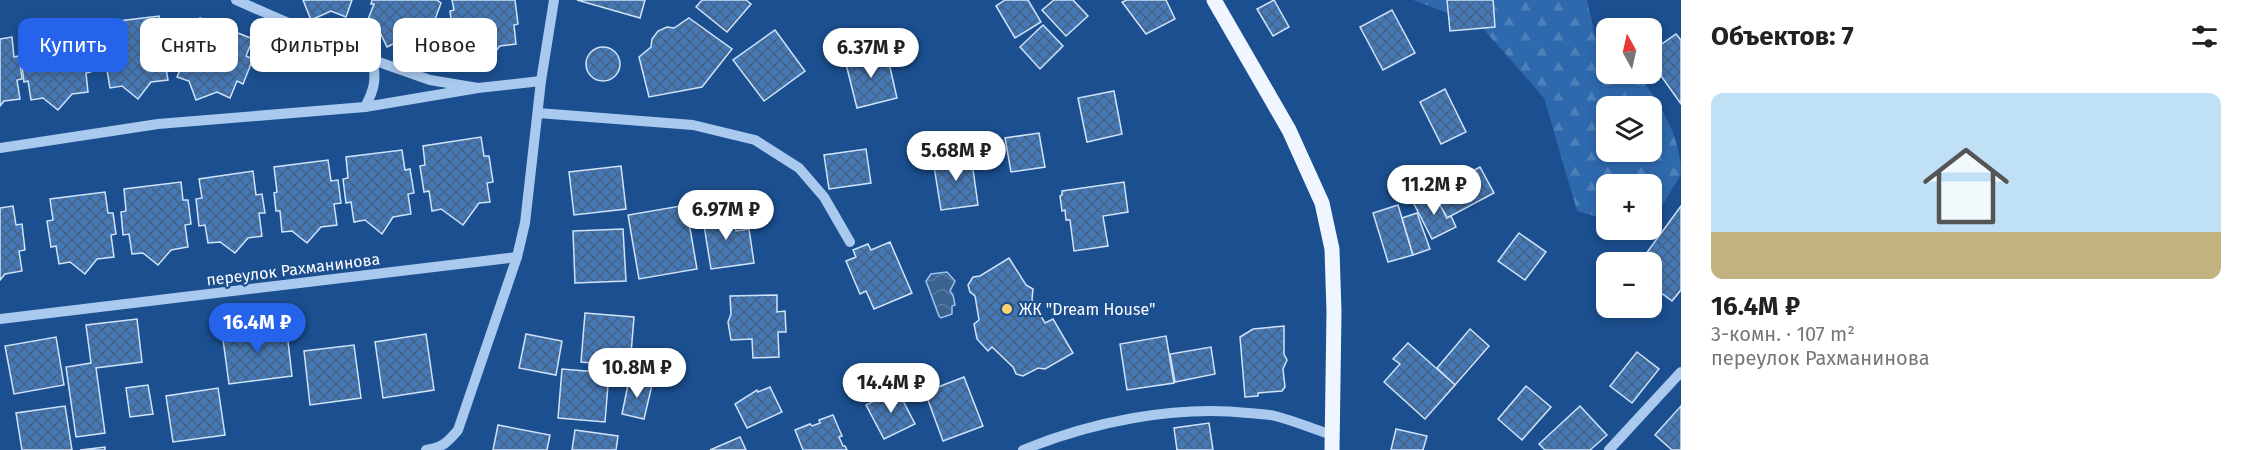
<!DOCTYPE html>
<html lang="ru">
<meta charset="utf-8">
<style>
body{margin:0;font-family:"Fira Sans",sans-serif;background:#f2f2f2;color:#222;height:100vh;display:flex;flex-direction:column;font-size:22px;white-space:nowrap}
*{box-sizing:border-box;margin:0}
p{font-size:20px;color:#767676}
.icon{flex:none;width:33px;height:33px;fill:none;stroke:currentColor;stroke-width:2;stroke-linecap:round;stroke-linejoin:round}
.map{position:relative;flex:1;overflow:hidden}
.drawer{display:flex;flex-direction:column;background:#fff;width:570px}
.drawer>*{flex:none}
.banner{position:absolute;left:18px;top:18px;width:570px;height:54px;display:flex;gap:12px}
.needle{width:39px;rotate:352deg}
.buttons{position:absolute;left:1596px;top:18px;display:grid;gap:12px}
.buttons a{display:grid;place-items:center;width:66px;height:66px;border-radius:12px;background:#fff;box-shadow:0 3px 9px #0003;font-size:30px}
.price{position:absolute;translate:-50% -51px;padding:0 14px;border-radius:21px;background:#fff;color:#222;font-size:20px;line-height:39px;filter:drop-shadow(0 2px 3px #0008)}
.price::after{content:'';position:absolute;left:50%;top:36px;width:18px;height:14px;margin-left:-9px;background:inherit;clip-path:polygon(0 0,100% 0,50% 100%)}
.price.selected{background:#2563eb;color:#fff}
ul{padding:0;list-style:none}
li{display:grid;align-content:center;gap:12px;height:318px;padding:0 30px}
li span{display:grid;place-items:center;height:186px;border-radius:12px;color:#555}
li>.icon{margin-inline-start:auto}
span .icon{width:108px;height:108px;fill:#fffc;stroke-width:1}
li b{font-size:26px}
h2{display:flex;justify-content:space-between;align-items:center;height:72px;padding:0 30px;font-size:26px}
.tag{padding:0 21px;border-radius:12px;background:#fff;box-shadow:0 3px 9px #0003;font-size:21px;line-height:54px}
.tag.selected{background:#2563eb;color:#fff}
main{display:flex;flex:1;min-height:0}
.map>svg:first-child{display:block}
.forest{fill:url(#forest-firs);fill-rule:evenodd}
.water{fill:url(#water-waves);stroke:#9cc4f0;stroke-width:1.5}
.building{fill:url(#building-cross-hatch);stroke:#cfe3fa;stroke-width:1.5}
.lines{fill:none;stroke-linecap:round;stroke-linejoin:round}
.minor{stroke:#a9c9ee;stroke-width:10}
.major{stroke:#f0f6ff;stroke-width:15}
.poi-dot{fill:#ffd166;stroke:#1b4f8f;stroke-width:2}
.labels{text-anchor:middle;stroke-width:4.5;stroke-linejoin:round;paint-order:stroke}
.street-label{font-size:16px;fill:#fff;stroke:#1b4f8f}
.poi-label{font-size:16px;fill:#fff;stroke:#1b4f8f;text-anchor:start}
</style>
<main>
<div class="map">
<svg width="1681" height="450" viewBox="0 0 1681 450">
<defs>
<pattern id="forest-firs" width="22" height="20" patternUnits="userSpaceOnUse" patternTransform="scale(1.5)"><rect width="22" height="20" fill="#2e69ad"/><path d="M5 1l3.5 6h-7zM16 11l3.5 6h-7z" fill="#4d80b9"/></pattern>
<pattern id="water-waves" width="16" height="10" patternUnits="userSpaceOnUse" patternTransform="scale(1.5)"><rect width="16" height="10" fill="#3c6290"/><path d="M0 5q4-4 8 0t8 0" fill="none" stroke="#597aa1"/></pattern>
<pattern id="building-cross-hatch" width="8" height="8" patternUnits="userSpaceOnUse" patternTransform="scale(1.5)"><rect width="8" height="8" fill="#4478b7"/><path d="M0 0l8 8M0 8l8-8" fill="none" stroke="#486282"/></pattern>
</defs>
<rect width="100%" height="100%" fill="#1b4f8f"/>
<path class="forest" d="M1413,0H1587L1599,53L1606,58V74H1634L1639,76C1659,102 1681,136 1681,173C1680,178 1675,184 1672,189C1666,200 1662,207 1652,214V184H1606V219L1577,211L1544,98L1480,25ZM1606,106H1652V152H1606Z"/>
<polygon class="water" points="947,272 955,281 950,291 953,295 955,305 952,306 952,314 941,318 939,316 926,281 931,274"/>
<g class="building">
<polygon points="303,0 352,0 346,17 331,11 311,20"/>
<polygon points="372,0 437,0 441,3 433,25 428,23 421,41 408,37 387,47 377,26 367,22 374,4 371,4"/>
<polygon points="452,0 515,0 518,24 514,25 516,44 500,46 488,61 472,49 459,51 457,35 453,35 450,11 454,10"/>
<polygon points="577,0 645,0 640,18"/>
<polygon points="702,0 746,0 751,4 727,32 696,7"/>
<polygon points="1005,0 1028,0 1041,22 1015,38 996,6"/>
<polygon points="1054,0 1073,0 1088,16 1066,36 1042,10"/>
<polygon points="1127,0 1166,0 1175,19 1146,34 1122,2"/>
<polygon points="1274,0 1289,27 1273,36 1257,9"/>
<polygon points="1447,0 1493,0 1495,27 1450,31"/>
<polygon points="1392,10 1415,53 1383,70 1360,27"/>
<polygon points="159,16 162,37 167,36 170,61 165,62 168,80 151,82 138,99 122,86 110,88 107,70 103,70 100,47 104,46 102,23"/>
<polygon points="200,18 253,39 246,56 253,59 243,84 237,81 230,98 217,92 196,100 189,81 177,77 184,60 178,58 188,34 192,36"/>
<polygon points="689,18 732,49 702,87 649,97 639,57 651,47 652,39 658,31 667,27 674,28"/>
<polygon points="1043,25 1063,46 1040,69 1020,47"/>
<polygon points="80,27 83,49 88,48 91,72 86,73 88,92 72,94 58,110 43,98 31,100 28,81 24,82 21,58 25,58 22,35"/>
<polygon points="775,30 805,71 764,101 733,60"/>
<polygon points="1676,34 1681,40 1681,104 1652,63 1652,51"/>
<polygon points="12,37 14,57 19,56 22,79 17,80 20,99 4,101 0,106 0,39"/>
<circle cx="603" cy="64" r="17"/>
<polygon points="886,50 897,98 857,108 845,60"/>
<polygon points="1445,89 1466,132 1441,144 1420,102"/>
<polygon points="1114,91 1122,134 1087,142 1078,98"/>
<polygon points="1039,133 1045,167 1011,172 1005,138"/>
<polygon points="481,137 484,156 489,156 493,182 487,183 490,202 479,203 463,225 441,209 432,211 429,191 424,192 420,166 425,165 423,146"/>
<polygon points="866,149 871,183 829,189 824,155"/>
<polygon points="402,150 405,170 410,169 414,193 408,194 411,214 393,217 382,234 365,220 354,222 351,202 346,203 343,179 348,178 346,157"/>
<polygon points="971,155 978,205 941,210 933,160"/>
<polygon points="328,160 331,181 338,180 341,203 334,204 337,225 321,227 307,243 292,231 282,232 280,211 276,211 274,193 277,192 274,167"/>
<polygon points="621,166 626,209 574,215 569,172"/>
<polygon points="1480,167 1494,193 1447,218 1433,192"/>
<polygon points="253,171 256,195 262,194 265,213 259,213 262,236 248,238 235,253 220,242 208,243 205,225 199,226 196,199 202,198 199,179"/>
<polygon points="181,182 183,200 188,200 191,224 185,225 188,247 171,250 158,265 143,253 132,254 129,234 123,235 121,212 126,211 124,189"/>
<polygon points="1124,182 1128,212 1103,216 1108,246 1074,251 1070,220 1066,220 1065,210 1062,211 1060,196 1062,195 1062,191"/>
<polygon points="105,192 108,213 113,213 116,234 111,235 114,257 97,259 85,274 70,262 59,264 56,246 51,247 47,221 53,220 50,199"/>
<polygon points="1433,192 1447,218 1451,216 1456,227 1432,239 1413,202"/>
<polygon points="686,205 697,269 639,279 628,215"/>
<polygon points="1398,205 1413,255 1388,262 1373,213"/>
<polygon points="13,206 16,225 22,224 25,250 19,251 22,271 5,274 0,280 0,208"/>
<polygon points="1681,206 1681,290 1672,301 1652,286 1652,262 1640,262"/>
<polygon points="732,209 736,231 749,229 754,263 711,269 702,213"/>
<polygon points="1417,213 1430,249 1413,255 1402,218"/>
<polygon points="623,229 626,281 575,283 573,231"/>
<polygon points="1519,233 1546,252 1525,280 1498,261"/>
<polygon points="890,242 912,293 874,309 866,291 860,294 846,261 856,257 853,250 868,244 871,250"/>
<polygon points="1009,258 1026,285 1033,289 1032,300 1045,323 1053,319 1073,353 1045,369 1038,368 1023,376 1016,374 1013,367 992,347 988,351 977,339 974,324 979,320 975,296 970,292 968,285 973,277 980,276"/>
<polygon points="777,295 777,312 785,311 786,332 778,332 779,357 753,358 752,339 731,340 728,322 731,314 730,296"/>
<polygon points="585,313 634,317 630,366 581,362"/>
<polygon points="137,319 142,362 96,368 105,433 76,437 66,367 91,363 86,325"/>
<polygon points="286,324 292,376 229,384 222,332"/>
<polygon points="1284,326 1284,354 1287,360 1283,369 1285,387 1282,391 1258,393 1258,396 1245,397 1240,337 1253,329"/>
<polygon points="1470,329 1489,346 1455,385 1437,368"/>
<polygon points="426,334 434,390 383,398 375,342"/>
<polygon points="526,334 562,341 556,375 519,368"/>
<polygon points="1166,336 1174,383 1127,390 1120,344"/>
<polygon points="56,337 64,385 14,394 5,346"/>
<polygon points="1408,343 1455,385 1425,419 1384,382 1400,364 1393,359"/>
<polygon points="354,345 361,398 310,405 304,351"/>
<polygon points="1211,347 1215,374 1175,382 1170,354"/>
<polygon points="1637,352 1659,369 1632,403 1610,386"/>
<polygon points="562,369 609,373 605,422 558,418"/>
<polygon points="964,377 983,426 943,441 925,392"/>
<polygon points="629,380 652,385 644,419 622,414"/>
<polygon points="148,385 153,414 130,417 126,388"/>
<polygon points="1526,386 1551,407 1522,440 1498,419"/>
<polygon points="770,387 782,412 747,428 735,404 757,390 758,392"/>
<polygon points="218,388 225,435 173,442 166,396"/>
<polygon points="897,389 915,424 884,439 866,405"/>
<polygon points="65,406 72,450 22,450 16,413"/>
<polygon points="1580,406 1607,435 1590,450 1545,450 1539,444"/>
<polygon points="1681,406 1681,450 1672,450 1655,435"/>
<polygon points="833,415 842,436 839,437 843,446 845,446 847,450 803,450 795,430 810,424 812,426 820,423 819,420"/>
<polygon points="1209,423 1213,450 1177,450 1174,428"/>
<polygon points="498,425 550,435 547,450 493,450"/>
<polygon points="1396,429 1427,436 1423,450 1391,450"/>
<polygon points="575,430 618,436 616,450 572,450"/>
<polygon points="740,437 746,450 710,450"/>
<polygon points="105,447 105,450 80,450"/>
</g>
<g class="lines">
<g class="minor">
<polyline points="236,0 373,60 430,80 478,88 541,81"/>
<path d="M365,107C375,88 376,80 373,60"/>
<polyline points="538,113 693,125 755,140 799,168 824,197 850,242"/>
<polyline points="0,148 158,124 365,107 478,88"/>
<polyline points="0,319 517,257"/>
<path d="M426,450C442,448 448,442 458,430L517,257L525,223L541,81L554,0"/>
<path d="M1023,450C1091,422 1175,405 1248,413C1257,414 1267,414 1275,416C1295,421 1313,429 1332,435"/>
<polyline points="1609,450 1681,372"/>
</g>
<polyline class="major" points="1214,0 1289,130 1322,203 1332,249 1334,312 1332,450"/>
</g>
<circle class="poi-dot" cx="1007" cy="309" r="6"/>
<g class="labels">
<g class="street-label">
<text transform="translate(293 269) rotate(-7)" y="6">переулок Рахманинова</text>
</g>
<g class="poi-label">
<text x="1019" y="315">ЖК "Dream House"</text>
</g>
</g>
</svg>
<div class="buttons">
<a><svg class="needle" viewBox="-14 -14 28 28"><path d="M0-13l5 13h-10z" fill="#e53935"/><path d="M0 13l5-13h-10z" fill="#767676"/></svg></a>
<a><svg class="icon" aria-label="layers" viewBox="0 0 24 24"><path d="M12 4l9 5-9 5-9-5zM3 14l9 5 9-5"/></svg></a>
<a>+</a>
<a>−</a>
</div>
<b class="price" style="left:871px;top:79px">6.37M ₽</b>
<b class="price" style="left:956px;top:182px">5.68M ₽</b>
<b class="price" style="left:1434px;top:216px">11.2M ₽</b>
<b class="price" style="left:726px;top:241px">6.97M ₽</b>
<b class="price selected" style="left:257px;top:354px">16.4M ₽</b>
<b class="price" style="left:637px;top:399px">10.8M ₽</b>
<b class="price" style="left:891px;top:414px">14.4M ₽</b>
<div class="banner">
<a class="tag selected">Купить</a>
<a class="tag">Снять</a>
<a class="tag">Фильтры</a>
<a class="tag">Новое</a>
</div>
</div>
<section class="drawer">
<h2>Объектов: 7<svg class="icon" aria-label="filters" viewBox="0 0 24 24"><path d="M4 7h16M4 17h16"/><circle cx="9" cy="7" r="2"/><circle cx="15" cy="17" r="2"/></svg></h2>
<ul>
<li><span style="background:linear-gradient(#bfe0f5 75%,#c2b280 0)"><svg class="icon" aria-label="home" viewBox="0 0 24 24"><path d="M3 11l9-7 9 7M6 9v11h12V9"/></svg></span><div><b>16.4M ₽</b><p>3-комн. · 107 m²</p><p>переулок Рахманинова</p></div></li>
</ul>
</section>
</main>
